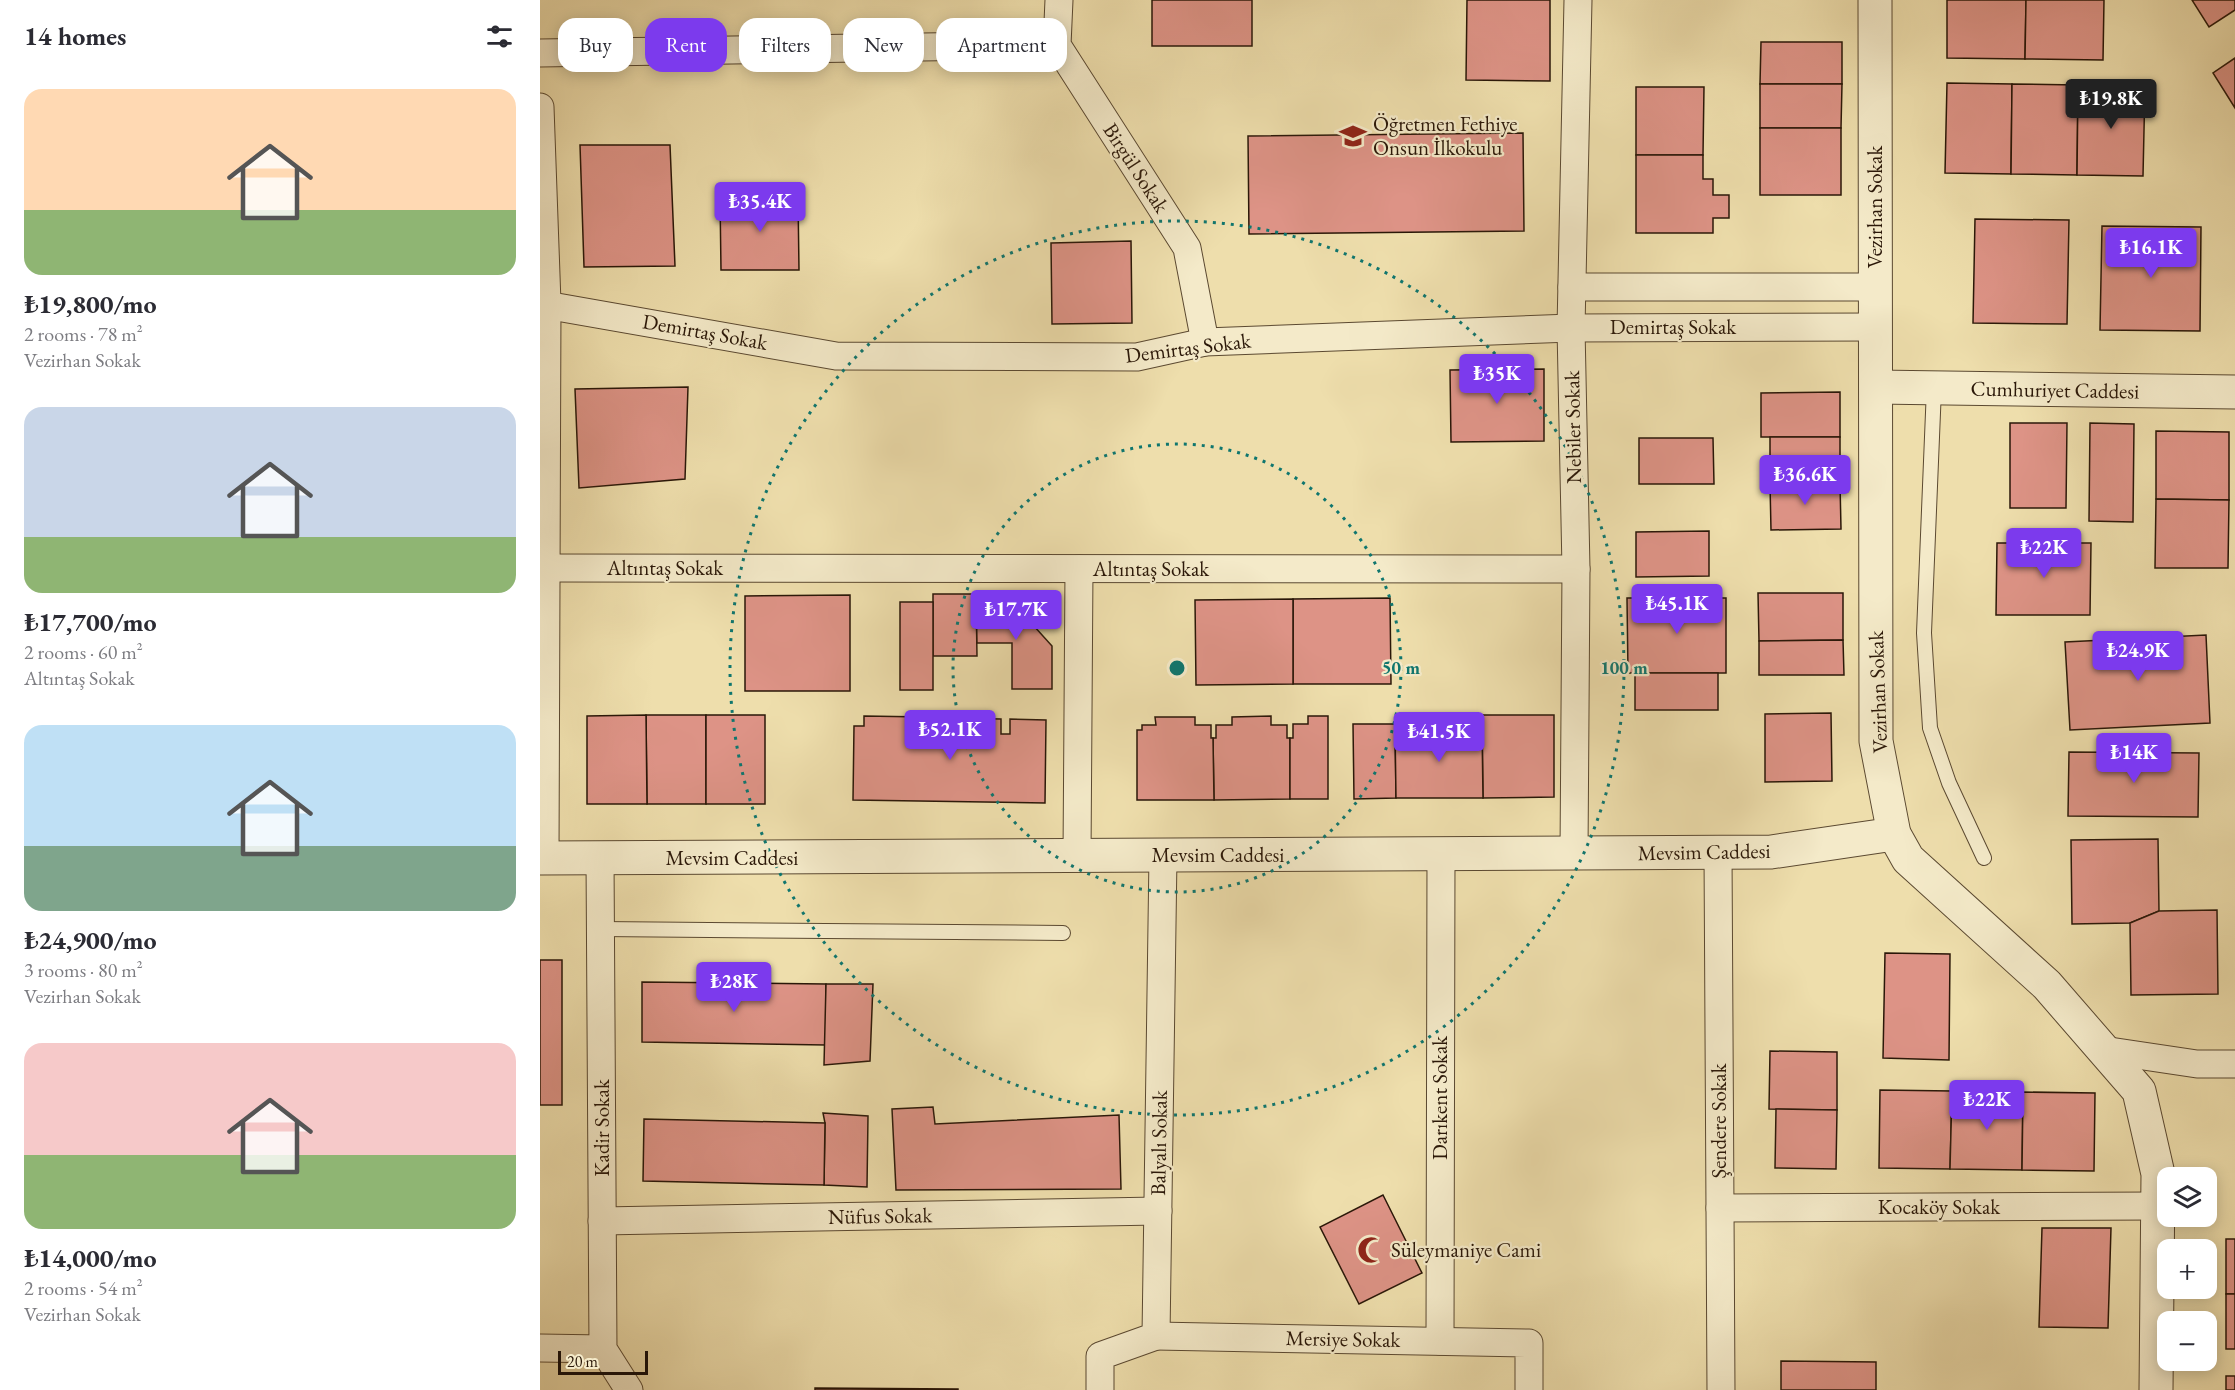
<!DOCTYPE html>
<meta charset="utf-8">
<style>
body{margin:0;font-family:"EB Garamond",serif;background:#f2f2f3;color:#2b2b33;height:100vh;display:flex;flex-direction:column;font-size:22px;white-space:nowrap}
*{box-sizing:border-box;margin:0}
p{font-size:20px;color:#7c7c81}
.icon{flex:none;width:33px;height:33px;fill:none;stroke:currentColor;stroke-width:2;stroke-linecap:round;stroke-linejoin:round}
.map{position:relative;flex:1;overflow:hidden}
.details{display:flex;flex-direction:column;background:#fff;width:540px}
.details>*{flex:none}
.top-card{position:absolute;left:18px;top:18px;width:570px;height:54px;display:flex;gap:12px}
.buttons{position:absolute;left:1617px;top:1167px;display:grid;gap:12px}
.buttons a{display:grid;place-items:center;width:60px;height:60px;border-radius:12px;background:#fff;box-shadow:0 3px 15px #0003;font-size:30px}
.scale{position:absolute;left:18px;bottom:15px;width:90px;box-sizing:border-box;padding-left:6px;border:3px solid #2a1708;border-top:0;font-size:16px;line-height:21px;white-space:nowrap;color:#2a1708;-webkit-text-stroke:4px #f4eac9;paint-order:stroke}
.price{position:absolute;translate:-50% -51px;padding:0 14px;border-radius:6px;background:#7c3aed;color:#fff;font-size:20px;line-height:39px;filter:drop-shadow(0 2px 3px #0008)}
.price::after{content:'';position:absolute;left:50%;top:36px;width:18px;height:14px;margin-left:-9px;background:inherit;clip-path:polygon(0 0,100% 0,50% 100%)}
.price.current{background:#222;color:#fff}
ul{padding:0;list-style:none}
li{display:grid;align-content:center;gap:12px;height:318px;padding:0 24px}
li span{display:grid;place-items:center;height:186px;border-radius:18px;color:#555}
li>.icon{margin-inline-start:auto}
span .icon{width:108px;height:108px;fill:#fffc;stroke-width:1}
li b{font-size:26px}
h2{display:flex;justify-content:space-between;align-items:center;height:72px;padding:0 24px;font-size:26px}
.pill{padding:0 21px;border-radius:18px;background:#fff;box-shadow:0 3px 15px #0003;font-size:21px;line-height:54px}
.pill.current{background:#7c3aed;color:#fff}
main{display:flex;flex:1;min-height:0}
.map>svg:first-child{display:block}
.building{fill:#dd9386;stroke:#2a1708;stroke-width:1.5}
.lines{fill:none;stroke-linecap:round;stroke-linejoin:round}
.service-casing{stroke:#5b4931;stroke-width:16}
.minor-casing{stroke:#5b4931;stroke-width:29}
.tertiary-casing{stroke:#5b4931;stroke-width:35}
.service{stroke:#f4eac9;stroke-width:14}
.minor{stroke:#f4eac9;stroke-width:27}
.tertiary{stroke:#f4eac9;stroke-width:33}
.ring{fill:none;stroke:#0f766e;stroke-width:3;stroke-dasharray:3 6}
.labels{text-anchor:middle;stroke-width:4.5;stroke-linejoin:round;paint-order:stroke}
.poi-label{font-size:21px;fill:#2a1708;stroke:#f4eac9;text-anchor:start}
.street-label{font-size:21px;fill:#2a1708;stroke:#f4eac9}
.centre{fill:#0f766e;stroke:#f4eac9;stroke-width:3}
.ring-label{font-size:18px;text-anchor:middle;font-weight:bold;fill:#0f766e;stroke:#f4eac9;stroke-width:4.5;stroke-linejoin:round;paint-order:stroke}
</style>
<main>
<section class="details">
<h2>14 homes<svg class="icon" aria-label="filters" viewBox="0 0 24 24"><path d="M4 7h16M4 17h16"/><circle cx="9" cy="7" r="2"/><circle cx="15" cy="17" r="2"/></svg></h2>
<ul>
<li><span style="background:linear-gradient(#ffd9b3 65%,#8fb573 0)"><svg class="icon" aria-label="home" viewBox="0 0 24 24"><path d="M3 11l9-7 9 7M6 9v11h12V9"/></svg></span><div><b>₺19,800/mo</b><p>2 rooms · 78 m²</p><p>Vezirhan Sokak</p></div></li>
<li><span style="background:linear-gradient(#c9d6e8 70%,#8fb573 0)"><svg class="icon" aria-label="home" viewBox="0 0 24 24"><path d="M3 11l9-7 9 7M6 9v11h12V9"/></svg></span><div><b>₺17,700/mo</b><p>2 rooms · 60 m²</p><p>Altıntaş Sokak</p></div></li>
<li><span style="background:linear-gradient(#bfe0f5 65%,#7fa58c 0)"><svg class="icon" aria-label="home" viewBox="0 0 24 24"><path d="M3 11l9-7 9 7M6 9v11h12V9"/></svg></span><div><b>₺24,900/mo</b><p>3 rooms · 80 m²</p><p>Vezirhan Sokak</p></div></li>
<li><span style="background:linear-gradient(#f6c9c9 60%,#8fb573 0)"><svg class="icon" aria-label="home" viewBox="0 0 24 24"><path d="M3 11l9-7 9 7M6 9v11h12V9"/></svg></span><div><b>₺14,000/mo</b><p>2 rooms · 54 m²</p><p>Vezirhan Sokak</p></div></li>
</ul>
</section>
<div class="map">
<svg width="1695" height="1390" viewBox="0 0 1695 1390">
<rect width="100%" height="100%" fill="#eedeac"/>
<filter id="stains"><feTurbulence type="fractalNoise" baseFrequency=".00333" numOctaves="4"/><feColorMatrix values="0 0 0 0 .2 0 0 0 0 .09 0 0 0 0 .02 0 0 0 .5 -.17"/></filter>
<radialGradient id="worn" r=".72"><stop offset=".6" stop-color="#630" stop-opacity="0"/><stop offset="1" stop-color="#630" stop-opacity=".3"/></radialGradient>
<g class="building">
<rect x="612" y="0" width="100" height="46"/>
<polygon points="927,0 1010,0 1010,81 926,80"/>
<polygon points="1407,0 1486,0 1485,59 1407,58"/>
<polygon points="1486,0 1564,0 1563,60 1485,59"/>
<polygon points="1652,0 1695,0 1695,10 1669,27"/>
<polygon points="1221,42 1302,42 1302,84 1220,84"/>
<polygon points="1695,58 1695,108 1673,73"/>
<polygon points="1407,83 1472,84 1471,174 1405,173"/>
<polygon points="1220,84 1302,84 1301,128 1220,128"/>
<polygon points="1472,84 1538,85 1537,175 1471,174"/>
<polygon points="1538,85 1605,85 1603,176 1537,175"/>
<polygon points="1096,87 1164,87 1163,155 1096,155"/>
<rect x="1220" y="128" width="81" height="67"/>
<polygon points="983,133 984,231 709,234 708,136"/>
<polygon points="40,145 130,145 135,266 44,267"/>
<polygon points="1096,155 1163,155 1163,179 1173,179 1173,195 1189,195 1189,218 1173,218 1173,233 1096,233"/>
<polygon points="258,196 259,270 181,270 180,197"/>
<polygon points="1435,219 1529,220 1527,324 1433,323"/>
<polygon points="1562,226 1661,227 1660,331 1560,330"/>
<polygon points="591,241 592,323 512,324 511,243"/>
<polygon points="1004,369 1004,441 911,442 910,370"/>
<polygon points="148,387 145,479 39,488 35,389"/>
<polygon points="1300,392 1300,437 1221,437 1221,393"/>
<polygon points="1470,423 1527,423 1526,508 1470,508"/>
<polygon points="1550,423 1594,424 1593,522 1549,521"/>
<polygon points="1616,431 1689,432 1689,500 1616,499"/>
<polygon points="1230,437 1300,437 1300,483 1230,484"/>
<polygon points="1099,438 1173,438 1174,484 1099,484"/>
<polygon points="1300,483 1301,529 1231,530 1230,484"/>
<polygon points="1616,499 1689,500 1688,568 1615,568"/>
<polygon points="1169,531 1169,576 1096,577 1096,532"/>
<polygon points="1457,543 1551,543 1550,615 1456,615"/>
<polygon points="1218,593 1303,593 1303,640 1219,641"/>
<polygon points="393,594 436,594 437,656 393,656"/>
<polygon points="436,594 465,594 512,646 512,689 472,689 472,643 437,643"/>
<polygon points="310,595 310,691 205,691 205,596"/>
<polygon points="850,598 851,684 753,684 753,599"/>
<polygon points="1087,598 1186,598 1186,673 1088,673"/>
<polygon points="753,599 753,684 656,685 655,600"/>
<rect x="360" y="602" width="33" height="88"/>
<polygon points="1666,635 1670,723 1530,730 1525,642"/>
<polygon points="1303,640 1304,675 1219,675 1219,641"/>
<rect x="1095" y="673" width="83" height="37"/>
<polygon points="1291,713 1292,781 1225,782 1225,714"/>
<polygon points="106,715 166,715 166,804 107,804"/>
<polygon points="106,715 107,804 47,804 47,716"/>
<rect x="166" y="715" width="59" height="89"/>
<polygon points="942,715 1014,715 1014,797 943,798"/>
<polygon points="324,716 384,717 384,734 401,735 402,718 461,719 461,734 470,734 470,719 506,720 505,803 313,800 314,726 324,726"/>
<polygon points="731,716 731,725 747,725 747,738 750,738 750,799 674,800 673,738 676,738 676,725 692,725 692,717"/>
<polygon points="768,716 788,716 788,799 750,799 750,738 753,738 753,724 768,724"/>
<polygon points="615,717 655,717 655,725 671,725 671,738 673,738 674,800 597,800 597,730 602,730 602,725 616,725"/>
<polygon points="813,724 855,724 856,798 814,799"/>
<polygon points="942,727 943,798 856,798 855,728"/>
<polygon points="1529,752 1659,753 1658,817 1528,816"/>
<polygon points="1618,839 1619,911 1590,923 1532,924 1531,840"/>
<polygon points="1677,910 1678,994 1591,995 1590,923 1619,911"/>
<polygon points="1345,953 1410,954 1409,1060 1343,1058"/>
<rect x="0" y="960" width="22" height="145"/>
<polygon points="102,982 286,984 286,1045 102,1042"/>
<polygon points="286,984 333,984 330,1061 284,1065"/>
<polygon points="1230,1051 1297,1052 1297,1110 1229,1109"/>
<polygon points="1340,1090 1412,1091 1410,1169 1339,1168"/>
<polygon points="1412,1091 1483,1092 1482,1170 1410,1169"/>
<polygon points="1483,1092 1555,1093 1554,1171 1482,1170"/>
<polygon points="393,1107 395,1124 579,1115 581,1189 356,1190 352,1109"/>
<polygon points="1236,1109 1297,1110 1296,1169 1235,1168"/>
<polygon points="283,1113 328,1116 327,1187 284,1185 285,1123"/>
<polygon points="104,1119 285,1123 284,1185 103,1181"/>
<polygon points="843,1195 882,1273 819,1304 780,1227"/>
<polygon points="1502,1228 1571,1228 1568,1328 1499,1327"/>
<rect x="1686" y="1239" width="9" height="55"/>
<rect x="1686" y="1294" width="9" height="55"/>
<polygon points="1241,1361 1336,1362 1336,1390 1241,1390"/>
<rect x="1686" y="1376" width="9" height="14"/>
<polygon points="275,1388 418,1389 418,1390 275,1390"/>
</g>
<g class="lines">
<defs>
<g id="service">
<polyline points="1394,388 1384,633 1390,728 1409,783 1444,858"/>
<polyline points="60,929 523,933"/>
</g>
<g id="minor">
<polyline points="519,0 517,45 647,248 665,342"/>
<polyline points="0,53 517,45"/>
<polyline points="0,107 7,303 5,858"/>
<polyline points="1032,287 1335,287"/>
<polyline points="0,304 296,356 597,357 665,342 1031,328 1336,327"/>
<polyline points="6,568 1036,569"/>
<polyline points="1178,852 1181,1390"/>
<polyline points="1034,854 1036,569 1031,328 1038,0"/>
<polyline points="537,856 539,569"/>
<polyline points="60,858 63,1349 89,1390"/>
<polyline points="1563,1050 1657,1064 1695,1064"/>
<polyline points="1180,1208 1617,1206"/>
<polyline points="62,1221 618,1211"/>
<polyline points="616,1336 989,1343 989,1390"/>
<polyline points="900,1341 901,854"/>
<polyline points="0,1348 63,1349"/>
<polyline points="560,1390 560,1356 616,1336 623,856"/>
</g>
<g id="tertiary">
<polyline points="1335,0 1336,741 1354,834 1368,859 1507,985 1599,1091 1618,1174 1616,1390"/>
<polyline points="1336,387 1695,392"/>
<polyline points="0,858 1231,852 1354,834"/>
</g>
</defs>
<use href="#service" class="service-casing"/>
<use href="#minor" class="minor-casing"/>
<use href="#tertiary" class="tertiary-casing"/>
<use href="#service" class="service"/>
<use href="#minor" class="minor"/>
<use href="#tertiary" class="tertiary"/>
</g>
<g class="ring">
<circle cx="637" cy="668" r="224"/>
<circle cx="637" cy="668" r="447"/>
</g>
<defs>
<symbol id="school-bare" viewBox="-9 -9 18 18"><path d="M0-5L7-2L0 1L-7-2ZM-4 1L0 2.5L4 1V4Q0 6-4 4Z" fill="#8f2418" stroke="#f4eac9" stroke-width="2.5" paint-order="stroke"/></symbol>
<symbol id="mosque-bare" viewBox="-9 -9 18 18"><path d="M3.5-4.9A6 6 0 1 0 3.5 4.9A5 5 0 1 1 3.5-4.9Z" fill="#8f2418" stroke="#f4eac9" stroke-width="2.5" paint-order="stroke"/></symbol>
</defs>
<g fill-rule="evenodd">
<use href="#school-bare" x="794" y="117" width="38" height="38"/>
<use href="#mosque-bare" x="812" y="1231" width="38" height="38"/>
</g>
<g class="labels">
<g class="poi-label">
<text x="833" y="131">Öğretmen Fethiye<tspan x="833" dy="24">Onsun İlkokulu</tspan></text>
<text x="851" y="1257">Süleymaniye Cami</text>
</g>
<g class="street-label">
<text transform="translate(596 168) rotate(57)" y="7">Birgül Sokak</text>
<text transform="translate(1335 207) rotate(-90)" y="7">Vezirhan Sokak</text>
<text x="1133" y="334">Demirtaş Sokak</text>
<text transform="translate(165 332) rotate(10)" y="7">Demirtaş Sokak</text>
<text transform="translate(648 348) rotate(-7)" y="7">Demirtaş Sokak</text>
<text transform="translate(1515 390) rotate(1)" y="7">Cumhuriyet Caddesi</text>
<text transform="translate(1033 427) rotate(-91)" y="7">Nebiler Sokak</text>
<text x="125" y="575">Altıntaş Sokak</text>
<text x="611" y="576">Altıntaş Sokak</text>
<text transform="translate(1338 692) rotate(-92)" y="7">Vezirhan Sokak</text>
<text transform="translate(1164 852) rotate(-1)" y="7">Mevsim Caddesi</text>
<text x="678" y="862">Mevsim Caddesi</text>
<text x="192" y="865">Mevsim Caddesi</text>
<text transform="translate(900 1098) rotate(-90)" y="7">Darıkent Sokak</text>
<text transform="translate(1179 1121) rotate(-90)" y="7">Şendere Sokak</text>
<text transform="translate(62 1128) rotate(-90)" y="7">Kadir Sokak</text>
<text transform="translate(619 1143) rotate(-89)" y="7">Balyalı Sokak</text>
<text x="1399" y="1214">Kocaköy Sokak</text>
<text transform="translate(340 1216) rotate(-1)" y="7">Nüfus Sokak</text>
<text transform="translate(803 1339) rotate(1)" y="7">Mersiye Sokak</text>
</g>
</g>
<circle cx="637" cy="668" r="9" class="centre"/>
<g class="ring-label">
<text x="861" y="674">50 m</text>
<text x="1084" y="674">100 m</text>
</g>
<rect width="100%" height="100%" filter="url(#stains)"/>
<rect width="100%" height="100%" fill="url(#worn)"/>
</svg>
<div class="buttons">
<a><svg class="icon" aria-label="layers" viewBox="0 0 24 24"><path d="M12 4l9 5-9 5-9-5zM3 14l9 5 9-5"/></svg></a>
<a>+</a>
<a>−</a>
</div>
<div class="scale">20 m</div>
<b class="price current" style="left:1571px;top:130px">₺19.8K</b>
<b class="price" style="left:220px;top:233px">₺35.4K</b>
<b class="price" style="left:1611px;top:279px">₺16.1K</b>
<b class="price" style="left:957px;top:405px">₺35K</b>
<b class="price" style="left:1265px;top:506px">₺36.6K</b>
<b class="price" style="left:1504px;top:579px">₺22K</b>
<b class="price" style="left:1137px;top:635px">₺45.1K</b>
<b class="price" style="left:476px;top:641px">₺17.7K</b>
<b class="price" style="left:1598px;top:682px">₺24.9K</b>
<b class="price" style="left:410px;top:761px">₺52.1K</b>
<b class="price" style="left:899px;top:763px">₺41.5K</b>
<b class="price" style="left:1594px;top:784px">₺14K</b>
<b class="price" style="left:194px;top:1013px">₺28K</b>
<b class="price" style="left:1447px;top:1131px">₺22K</b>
<div class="top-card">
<a class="pill">Buy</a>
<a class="pill current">Rent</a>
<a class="pill">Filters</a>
<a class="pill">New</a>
<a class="pill">Apartment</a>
</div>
</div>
</main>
